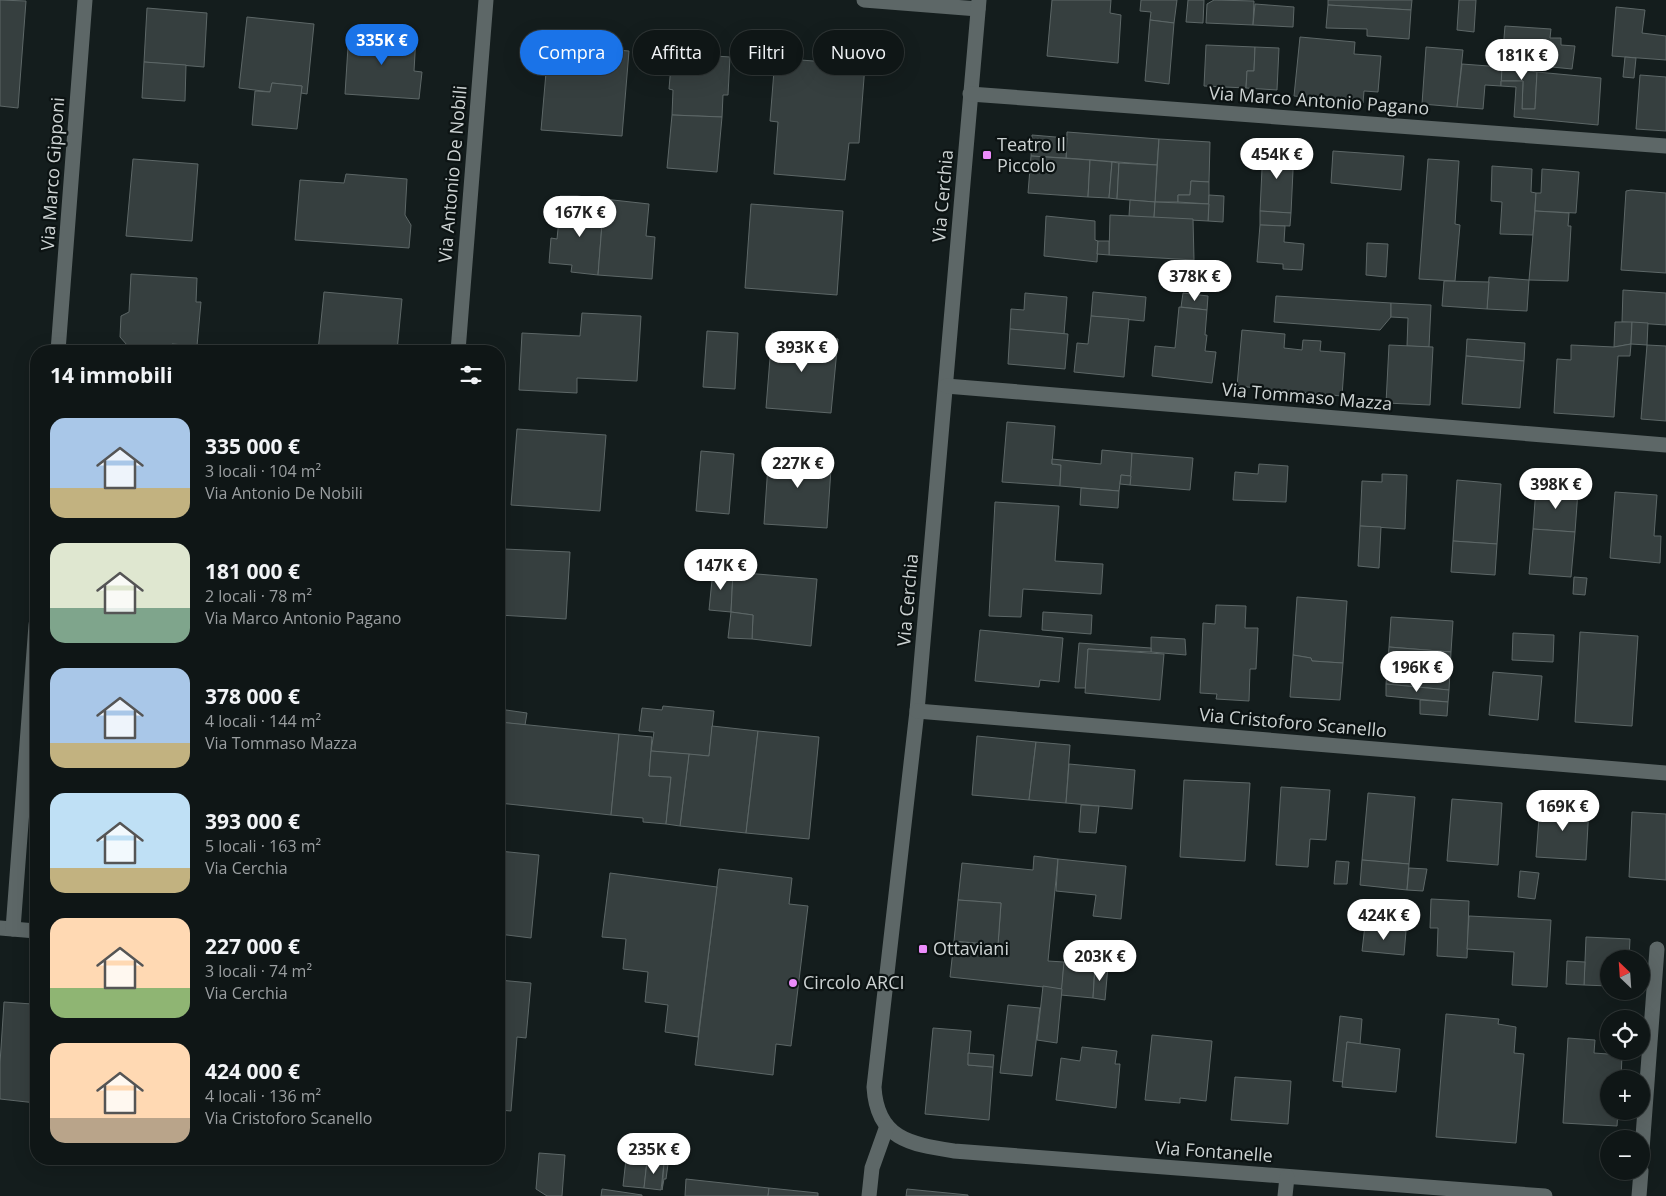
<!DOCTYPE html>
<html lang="it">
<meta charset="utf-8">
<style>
body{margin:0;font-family:"Open Sans",sans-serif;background:#181f1f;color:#f1f3f6;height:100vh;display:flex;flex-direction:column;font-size:19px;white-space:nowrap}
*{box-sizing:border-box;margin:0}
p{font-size:16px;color:#9b9fa1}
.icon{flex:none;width:28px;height:28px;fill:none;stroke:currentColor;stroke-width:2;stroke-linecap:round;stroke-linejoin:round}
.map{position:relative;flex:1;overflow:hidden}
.side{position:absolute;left:30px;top:345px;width:475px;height:820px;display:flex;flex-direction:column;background:#0f1616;border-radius:20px;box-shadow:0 5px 20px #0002,0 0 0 1px #2f3535}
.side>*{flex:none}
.banner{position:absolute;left:520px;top:30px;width:475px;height:45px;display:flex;gap:10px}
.needle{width:32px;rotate:335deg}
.buttons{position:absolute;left:1600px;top:950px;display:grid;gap:10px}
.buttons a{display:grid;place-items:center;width:50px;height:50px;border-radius:50%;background:#0f1616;box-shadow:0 5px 20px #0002,0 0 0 1px #2f3535;font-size:25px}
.price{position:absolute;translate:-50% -42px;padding:0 11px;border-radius:18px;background:#fff;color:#222;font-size:16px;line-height:32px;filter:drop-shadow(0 1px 2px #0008)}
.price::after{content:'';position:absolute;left:50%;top:30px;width:15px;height:11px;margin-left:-8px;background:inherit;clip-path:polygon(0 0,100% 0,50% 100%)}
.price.selected{background:#1a73e8;color:#fff}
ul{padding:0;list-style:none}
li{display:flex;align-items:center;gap:15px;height:125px;padding:0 20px}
li span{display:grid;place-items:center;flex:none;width:140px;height:100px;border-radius:15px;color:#555}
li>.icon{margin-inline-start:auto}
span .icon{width:60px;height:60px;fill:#fffc;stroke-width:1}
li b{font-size:21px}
h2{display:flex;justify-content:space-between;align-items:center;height:60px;padding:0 20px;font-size:21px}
.tag{padding:0 18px;border-radius:22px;background:#0f1616;box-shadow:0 5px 20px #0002,0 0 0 1px #2f3535;font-size:18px;line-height:45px}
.tag.selected{background:#1a73e8;color:#fff}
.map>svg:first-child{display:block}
.building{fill:#363f3f;stroke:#5d6767}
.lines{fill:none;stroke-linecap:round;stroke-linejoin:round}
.street{stroke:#5d6767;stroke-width:15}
.poi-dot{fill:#ec8cfb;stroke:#0c1313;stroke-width:2}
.labels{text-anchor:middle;stroke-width:4.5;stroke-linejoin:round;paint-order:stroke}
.street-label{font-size:18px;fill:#cdd3d3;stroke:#0c1313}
.poi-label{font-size:18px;fill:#cdd3d3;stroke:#0c1313;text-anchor:start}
</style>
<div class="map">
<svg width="1666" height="1196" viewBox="0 0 1666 1196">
<rect width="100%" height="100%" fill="#141d1d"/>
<g class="building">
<polygon points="0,0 26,1 18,108 0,106"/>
<polygon points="1052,0 1111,0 1110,13 1121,15 1118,63 1047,56"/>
<polygon points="1141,0 1177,0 1174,23 1150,20 1151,12 1140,11"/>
<polygon points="1188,0 1204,0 1203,23 1186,22"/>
<polygon points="1214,0 1254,1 1253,25 1206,23 1207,4"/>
<polygon points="1328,0 1412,0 1411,10 1328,5"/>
<polygon points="1459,0 1476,0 1474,32 1457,30"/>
<polygon points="1255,4 1294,7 1293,27 1253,25"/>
<polygon points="1328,5 1411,10 1409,39 1367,36 1367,29 1326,28"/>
<polygon points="1616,7 1645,10 1642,33 1666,36 1666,60 1612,56"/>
<polygon points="147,8 207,13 204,67 144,62"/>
<polygon points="247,17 314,24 307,94 301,93 302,86 272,83 270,92 239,88"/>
<polygon points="1150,20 1174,23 1169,84 1145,81"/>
<polygon points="1505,26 1551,29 1550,38 1561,38 1561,45 1575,46 1572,69 1502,62"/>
<polygon points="349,31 416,36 414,71 422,72 419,99 345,94"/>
<polygon points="1300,37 1355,42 1354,54 1381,56 1378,92 1364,91 1363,103 1294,96"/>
<polygon points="555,45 629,51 622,136 541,130 547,61 553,61"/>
<polygon points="1206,45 1255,47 1254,71 1247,71 1246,88 1204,86"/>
<polygon points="1255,47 1279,48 1277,90 1246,88 1247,71 1254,71"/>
<polygon points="1426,47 1463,50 1457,107 1422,104"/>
<polygon points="672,53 730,57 728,95 723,95 722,117 672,115 673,90 669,89"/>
<polygon points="1625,57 1636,58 1634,78 1623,77"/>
<polygon points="775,58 865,65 859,143 849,143 845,180 774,174 778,122 770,121"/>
<polygon points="144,62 186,65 185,101 142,98"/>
<polygon points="1502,62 1531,64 1530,71 1537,72 1535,109 1522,109 1523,81 1501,81"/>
<polygon points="1462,64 1502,67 1501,86 1485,85 1483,109 1457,107"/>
<polygon points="1537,72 1601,78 1598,125 1514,117 1516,87 1501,86 1501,81 1523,81 1522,109 1535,109"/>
<polygon points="1640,75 1666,77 1666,131 1636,129"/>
<polygon points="272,83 302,86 297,129 252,125 255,91 270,92"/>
<polygon points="672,115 722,117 717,172 667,168"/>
<polygon points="1067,132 1159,139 1157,165 1066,158"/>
<polygon points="1032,135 1067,138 1066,158 1031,156"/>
<polygon points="1159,139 1210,142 1209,182 1191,181 1190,195 1178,195 1178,202 1155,202"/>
<polygon points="1263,148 1294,149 1291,213 1260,211"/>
<polygon points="1333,151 1404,156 1401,190 1331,183"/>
<polygon points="1031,156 1090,160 1088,197 1028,193"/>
<polygon points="133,159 198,164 192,241 126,236"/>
<polygon points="1428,159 1459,161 1455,224 1460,225 1455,281 1419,279"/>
<polygon points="1090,160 1112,162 1109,198 1088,197"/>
<polygon points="1112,162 1119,163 1117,199 1109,198"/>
<polygon points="1119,163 1157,165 1155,202 1117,199"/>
<polygon points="1492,166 1532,169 1531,192 1536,193 1533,235 1500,234 1502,202 1491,201"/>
<polygon points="1542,169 1579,172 1576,213 1535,211 1536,193 1541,193"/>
<polygon points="346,174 407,179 405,215 411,225 409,248 295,240 300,180 344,183"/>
<polygon points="1191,181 1209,182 1209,204 1178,202 1178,195 1190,195"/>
<polygon points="1631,190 1666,193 1666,273 1621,270 1626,191"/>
<polygon points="1209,195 1224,196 1223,222 1208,221"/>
<polygon points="560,196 577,196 575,220 559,219"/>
<polygon points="577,196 604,199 598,275 571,272 572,265 549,263 551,238 557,239 559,219 575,220"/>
<polygon points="604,199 649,204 646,236 655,237 652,279 598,275"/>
<polygon points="1130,200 1155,202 1154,218 1129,216"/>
<polygon points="1155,202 1209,204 1208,221 1154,218"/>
<polygon points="751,204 843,211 837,295 745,288"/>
<polygon points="1260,211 1291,213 1290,226 1260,225"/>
<polygon points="1535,211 1569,213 1568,226 1571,226 1568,281 1529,280"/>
<polygon points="1110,215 1193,219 1194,260 1109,255"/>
<polygon points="1046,216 1095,221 1095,240 1098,241 1097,262 1044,256"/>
<polygon points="1260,225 1285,226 1284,242 1304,244 1302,270 1283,269 1283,264 1257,262"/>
<polygon points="1098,241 1109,241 1109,255 1097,254"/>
<polygon points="1367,243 1388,244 1386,277 1366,275"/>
<polygon points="131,274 197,278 196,302 201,302 197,346 172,344 172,348 127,345 120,337 121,316 129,312"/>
<polygon points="1489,277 1529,280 1527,311 1487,309"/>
<polygon points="1444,281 1489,282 1487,309 1442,306"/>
<polygon points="1623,290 1666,293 1666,325 1622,322"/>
<polygon points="324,292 402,299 397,351 318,351"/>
<polygon points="1093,292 1146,297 1144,321 1091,316"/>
<polygon points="1025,293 1067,297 1064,334 1010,329 1011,309 1024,310"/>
<polygon points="1183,293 1208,296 1207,310 1181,307"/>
<polygon points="1276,296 1391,303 1391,317 1380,330 1274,322"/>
<polygon points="1391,303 1431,305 1429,347 1407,346 1408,318 1391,317"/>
<polygon points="1179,307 1207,310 1205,335 1207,335 1205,351 1216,352 1212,383 1152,376 1155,346 1175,348"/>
<polygon points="582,313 641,316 637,381 577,378 577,393 519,390 522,333 580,336"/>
<polygon points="1091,316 1129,319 1124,377 1074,372 1077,343 1088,344"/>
<polygon points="1615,322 1632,322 1631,344 1614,347"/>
<polygon points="1632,322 1648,323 1647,345 1631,344"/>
<polygon points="1010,329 1068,334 1065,369 1008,364"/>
<polygon points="1242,330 1285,334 1284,348 1302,350 1303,340 1321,341 1320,351 1345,353 1342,396 1237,386"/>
<polygon points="707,331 738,333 735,389 703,387"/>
<polygon points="772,333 838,339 831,413 766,408"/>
<polygon points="1467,339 1525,343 1524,361 1466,356"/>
<polygon points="1631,344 1630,356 1618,356 1614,417 1554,413 1557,359 1571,360 1571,345 1614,347"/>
<polygon points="1389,345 1433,347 1430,405 1386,403"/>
<polygon points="1647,345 1666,346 1666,421 1641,419"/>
<polygon points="1466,356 1524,361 1520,408 1462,404"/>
<polygon points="1007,422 1055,426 1052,464 1061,465 1060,486 1002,482"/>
<polygon points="517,429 606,435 600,511 511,505"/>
<polygon points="769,450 832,454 827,528 764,524"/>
<polygon points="1102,450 1132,453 1131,476 1121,475 1119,491 1060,486 1061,465 1052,464 1052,459 1101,464"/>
<polygon points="701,451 734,454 729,514 696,511"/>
<polygon points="1132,453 1193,458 1190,490 1130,485"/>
<polygon points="1259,464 1288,466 1286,502 1233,500 1235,472 1258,474"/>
<polygon points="1382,474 1407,475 1405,529 1360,526 1362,481 1382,482"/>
<polygon points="1121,475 1131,476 1130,485 1120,484"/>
<polygon points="1457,480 1501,484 1497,544 1453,541"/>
<polygon points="1081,488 1119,491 1118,508 1080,505"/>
<polygon points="1536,488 1578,491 1575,532 1533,529"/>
<polygon points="1615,492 1657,495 1654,536 1661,536 1660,563 1610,558"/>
<polygon points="995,502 1059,506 1055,561 1103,564 1101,594 1023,589 1021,617 989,616"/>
<polygon points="1360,526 1381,527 1379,568 1358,566"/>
<polygon points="1533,529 1575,532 1571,577 1529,574"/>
<polygon points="1453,541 1497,544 1495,575 1451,572"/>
<polygon points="504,549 570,552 566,619 499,615"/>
<polygon points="713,570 733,572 731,612 709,610"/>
<polygon points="733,572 817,579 811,646 752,639 753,615 731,612"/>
<polygon points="1574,577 1587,578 1585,595 1573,594"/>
<polygon points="1297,597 1347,601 1343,663 1312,661 1311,658 1293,655"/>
<polygon points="1216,605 1246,606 1245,628 1258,628 1256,669 1250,669 1249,701 1216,699 1217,694 1200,693 1203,623 1215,624"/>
<polygon points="731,612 753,615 752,639 728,638"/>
<polygon points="1043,612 1092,615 1091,634 1042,630"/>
<polygon points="1391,617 1453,621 1451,652 1389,647"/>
<polygon points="980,630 1063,638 1059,682 1040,680 1039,687 975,681"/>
<polygon points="1580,632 1638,636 1632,726 1575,722"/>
<polygon points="1513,633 1554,635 1553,662 1512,660"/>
<polygon points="1151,637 1185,639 1186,655 1151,652"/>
<polygon points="1079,643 1151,648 1151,652 1088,649 1086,688 1075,688"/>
<polygon points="1389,647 1451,652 1449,690 1386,684"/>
<polygon points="1088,649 1164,654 1160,700 1085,693"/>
<polygon points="1293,655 1311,658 1312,661 1343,663 1340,700 1290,697"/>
<polygon points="1493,672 1542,676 1538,720 1489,715"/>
<polygon points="1386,684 1449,690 1448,702 1386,696"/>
<polygon points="1420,700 1448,702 1447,716 1420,714"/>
<polygon points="663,706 714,711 709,756 651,751 654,732 639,731 642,708 662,710"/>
<polygon points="499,709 527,713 525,725 499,722"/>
<polygon points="499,722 619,734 611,815 499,803"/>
<polygon points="712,726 758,731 746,833 680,826 689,754 709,756"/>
<polygon points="758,731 819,737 809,839 746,833"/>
<polygon points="619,734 652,737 649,776 671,777 666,824 643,822 643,818 611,815"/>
<polygon points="977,736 1036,742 1029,800 972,795"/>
<polygon points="1036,742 1070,745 1066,803 1029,800"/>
<polygon points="651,751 689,754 680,826 666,824 671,777 649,776"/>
<polygon points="1069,764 1135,770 1132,809 1066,803"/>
<polygon points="1184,780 1250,783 1245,861 1180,857"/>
<polygon points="1281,787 1330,790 1326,840 1310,839 1308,867 1276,865"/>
<polygon points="1368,793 1415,797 1409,864 1362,860"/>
<polygon points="1452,799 1502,803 1498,865 1447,861"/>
<polygon points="1540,804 1589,807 1586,860 1536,857"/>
<polygon points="1081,805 1099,806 1096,833 1079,832"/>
<polygon points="1632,812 1666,814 1666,880 1629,877"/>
<polygon points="499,851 539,855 531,938 499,934"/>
<polygon points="1034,856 1058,859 1048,961 1064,962 1062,989 950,977 954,941 998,945 1001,903 958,900 962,863 1033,870"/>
<polygon points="1058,859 1126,866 1121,919 1093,916 1096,895 1056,891"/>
<polygon points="1362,860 1409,864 1407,890 1360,885"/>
<polygon points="1336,861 1349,862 1347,884 1334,884"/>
<polygon points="1409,868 1427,869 1423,891 1407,890"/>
<polygon points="719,869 792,878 789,904 808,906 791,1046 776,1044 773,1075 695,1065"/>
<polygon points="1520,871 1539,873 1535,899 1518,897"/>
<polygon points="610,873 717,887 698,1037 665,1032 668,1005 645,1002 648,972 623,969 626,939 602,937"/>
<polygon points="1431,899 1469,901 1467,958 1437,956 1438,928 1430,928"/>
<polygon points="958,900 1001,903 998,945 954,941"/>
<polygon points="1469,916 1551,920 1547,987 1512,985 1514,952 1467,949"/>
<polygon points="1365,925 1406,931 1404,955 1362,951"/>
<polygon points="1586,937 1630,939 1629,959 1609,959 1609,986 1584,985"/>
<polygon points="1567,961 1585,962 1584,985 1566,984"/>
<polygon points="1064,962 1095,966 1093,998 1061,995"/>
<polygon points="1095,966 1108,966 1105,1000 1093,998"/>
<polygon points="499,980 531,983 526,1038 517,1037 511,1111 499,1110"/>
<polygon points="1043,986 1062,989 1057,1043 1037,1040"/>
<polygon points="4,1002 32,1004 30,1016 36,1016 36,1103 0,1099 0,1063"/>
<polygon points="1008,1005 1040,1008 1032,1076 1000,1073"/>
<polygon points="1446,1014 1499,1019 1498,1024 1516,1027 1514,1053 1524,1054 1516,1143 1436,1137"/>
<polygon points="1340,1016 1362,1019 1360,1044 1347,1042 1343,1082 1333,1081"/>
<polygon points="933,1028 971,1031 968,1065 993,1067 989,1120 925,1114"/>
<polygon points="1152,1035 1212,1041 1206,1101 1180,1098 1180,1103 1145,1100"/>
<polygon points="1568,1038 1595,1040 1594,1053 1622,1055 1621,1079 1609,1079 1609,1111 1618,1111 1617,1126 1563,1123"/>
<polygon points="1347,1042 1400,1049 1396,1092 1342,1087"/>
<polygon points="1082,1047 1117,1051 1115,1064 1120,1064 1116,1108 1056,1100 1061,1058 1080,1061"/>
<polygon points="968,1053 994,1055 993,1067 968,1065"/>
<polygon points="1235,1077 1291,1081 1288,1124 1231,1120"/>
<polygon points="539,1153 565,1155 562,1196 547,1196 536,1189"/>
<polygon points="626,1159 647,1161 644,1188 623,1186"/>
<polygon points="647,1161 664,1163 661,1190 644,1188"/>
<polygon points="664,1163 668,1164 666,1179 664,1179 662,1190"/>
<polygon points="686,1179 769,1188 768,1196 685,1196"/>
<polygon points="769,1188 818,1193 818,1196 768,1196"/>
<polygon points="602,1189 642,1195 642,1196 601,1196"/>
<polygon points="907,1189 968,1195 968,1196 906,1196"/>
</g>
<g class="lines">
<g class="street">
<polyline points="864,0 978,9"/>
<path d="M979,0L917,711L874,1087C877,1139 910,1144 954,1151L1545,1196"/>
<polyline points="970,94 1666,146"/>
<polyline points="58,351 85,0"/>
<polyline points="458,351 486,0"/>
<polyline points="946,386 1666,445"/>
<polyline points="917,711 1666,773"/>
<polyline points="0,928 36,931"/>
<polyline points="13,929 36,625"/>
<polyline points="1641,1163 1657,949"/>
<polyline points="869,1196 872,1168 887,1126"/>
<polyline points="1285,1196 1287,1177"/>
<polyline points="1639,1196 1641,1171"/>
</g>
</g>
<g class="poi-dot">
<rect x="982" y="150" width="10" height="10" rx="2.5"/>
<rect x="918" y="944" width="10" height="10" rx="2.5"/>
<circle cx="793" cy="983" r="5"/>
</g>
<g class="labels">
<g class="street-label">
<text transform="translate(1319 101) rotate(4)" y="6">Via Marco Antonio Pagano</text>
<text transform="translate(53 174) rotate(-86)" y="6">Via Marco Gipponi</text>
<text transform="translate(453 174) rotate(-85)" y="6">Via Antonio De Nobili</text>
<text transform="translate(943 196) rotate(-85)" y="6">Via Cerchia</text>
<text transform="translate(1307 397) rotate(5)" y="6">Via Tommaso Mazza</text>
<text transform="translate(908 600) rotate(-85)" y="6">Via Cerchia</text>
<text transform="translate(1293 723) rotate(5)" y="6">Via Cristoforo Scanello</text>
<text transform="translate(1214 1152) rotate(4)" y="6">Via Fontanelle</text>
</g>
<g class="poi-label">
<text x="997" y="151">Teatro Il<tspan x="997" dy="21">Piccolo</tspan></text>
<text x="933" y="955">Ottaviani</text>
<text x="803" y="989">Circolo ARCI</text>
</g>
</g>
</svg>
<div class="buttons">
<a><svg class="needle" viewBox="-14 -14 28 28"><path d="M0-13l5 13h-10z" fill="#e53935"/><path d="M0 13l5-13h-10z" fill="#9b9fa1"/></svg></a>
<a><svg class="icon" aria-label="locate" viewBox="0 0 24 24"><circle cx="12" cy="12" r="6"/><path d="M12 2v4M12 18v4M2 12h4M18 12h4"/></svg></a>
<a>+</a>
<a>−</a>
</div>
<b class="price selected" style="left:382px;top:66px">335K €</b>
<b class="price" style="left:1522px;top:81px">181K €</b>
<b class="price" style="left:1277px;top:180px">454K €</b>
<b class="price" style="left:580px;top:238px">167K €</b>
<b class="price" style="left:1195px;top:302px">378K €</b>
<b class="price" style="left:802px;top:373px">393K €</b>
<b class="price" style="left:798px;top:489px">227K €</b>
<b class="price" style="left:1556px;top:510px">398K €</b>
<b class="price" style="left:721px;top:591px">147K €</b>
<b class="price" style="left:1417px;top:693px">196K €</b>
<b class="price" style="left:1563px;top:832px">169K €</b>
<b class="price" style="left:1384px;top:941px">424K €</b>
<b class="price" style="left:1100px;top:982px">203K €</b>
<b class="price" style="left:654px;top:1175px">235K €</b>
<div class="banner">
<a class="tag selected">Compra</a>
<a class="tag">Affitta</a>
<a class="tag">Filtri</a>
<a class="tag">Nuovo</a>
</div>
<section class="side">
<h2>14 immobili<svg class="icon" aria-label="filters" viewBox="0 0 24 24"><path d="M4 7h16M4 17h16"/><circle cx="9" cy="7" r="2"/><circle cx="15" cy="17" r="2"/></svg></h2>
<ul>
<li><span style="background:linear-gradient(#a9c7e8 70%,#c2b280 0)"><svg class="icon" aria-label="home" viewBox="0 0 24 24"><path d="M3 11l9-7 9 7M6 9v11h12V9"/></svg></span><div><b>335 000 €</b><p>3 locali · 104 m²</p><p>Via Antonio De Nobili</p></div></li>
<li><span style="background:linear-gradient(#dfe7d0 65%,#7fa58c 0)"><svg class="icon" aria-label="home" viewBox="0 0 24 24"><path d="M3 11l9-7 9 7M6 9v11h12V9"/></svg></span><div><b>181 000 €</b><p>2 locali · 78 m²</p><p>Via Marco Antonio Pagano</p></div></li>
<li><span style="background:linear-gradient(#a9c7e8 75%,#c2b280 0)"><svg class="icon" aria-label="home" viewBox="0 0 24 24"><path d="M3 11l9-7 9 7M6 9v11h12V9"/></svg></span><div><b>378 000 €</b><p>4 locali · 144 m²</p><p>Via Tommaso Mazza</p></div></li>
<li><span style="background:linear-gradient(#bfe0f5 75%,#c2b280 0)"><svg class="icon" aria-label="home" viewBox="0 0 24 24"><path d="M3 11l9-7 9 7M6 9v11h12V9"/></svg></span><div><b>393 000 €</b><p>5 locali · 163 m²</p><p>Via Cerchia</p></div></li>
<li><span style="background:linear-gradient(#ffd9b3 70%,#8fb573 0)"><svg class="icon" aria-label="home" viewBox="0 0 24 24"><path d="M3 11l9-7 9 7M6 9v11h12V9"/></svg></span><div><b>227 000 €</b><p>3 locali · 74 m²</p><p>Via Cerchia</p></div></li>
<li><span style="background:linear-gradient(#ffd9b3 75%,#b9a48a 0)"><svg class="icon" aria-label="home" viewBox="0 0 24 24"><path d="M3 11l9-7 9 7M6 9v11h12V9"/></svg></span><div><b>424 000 €</b><p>4 locali · 136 m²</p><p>Via Cristoforo Scanello</p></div></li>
</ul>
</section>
</div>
